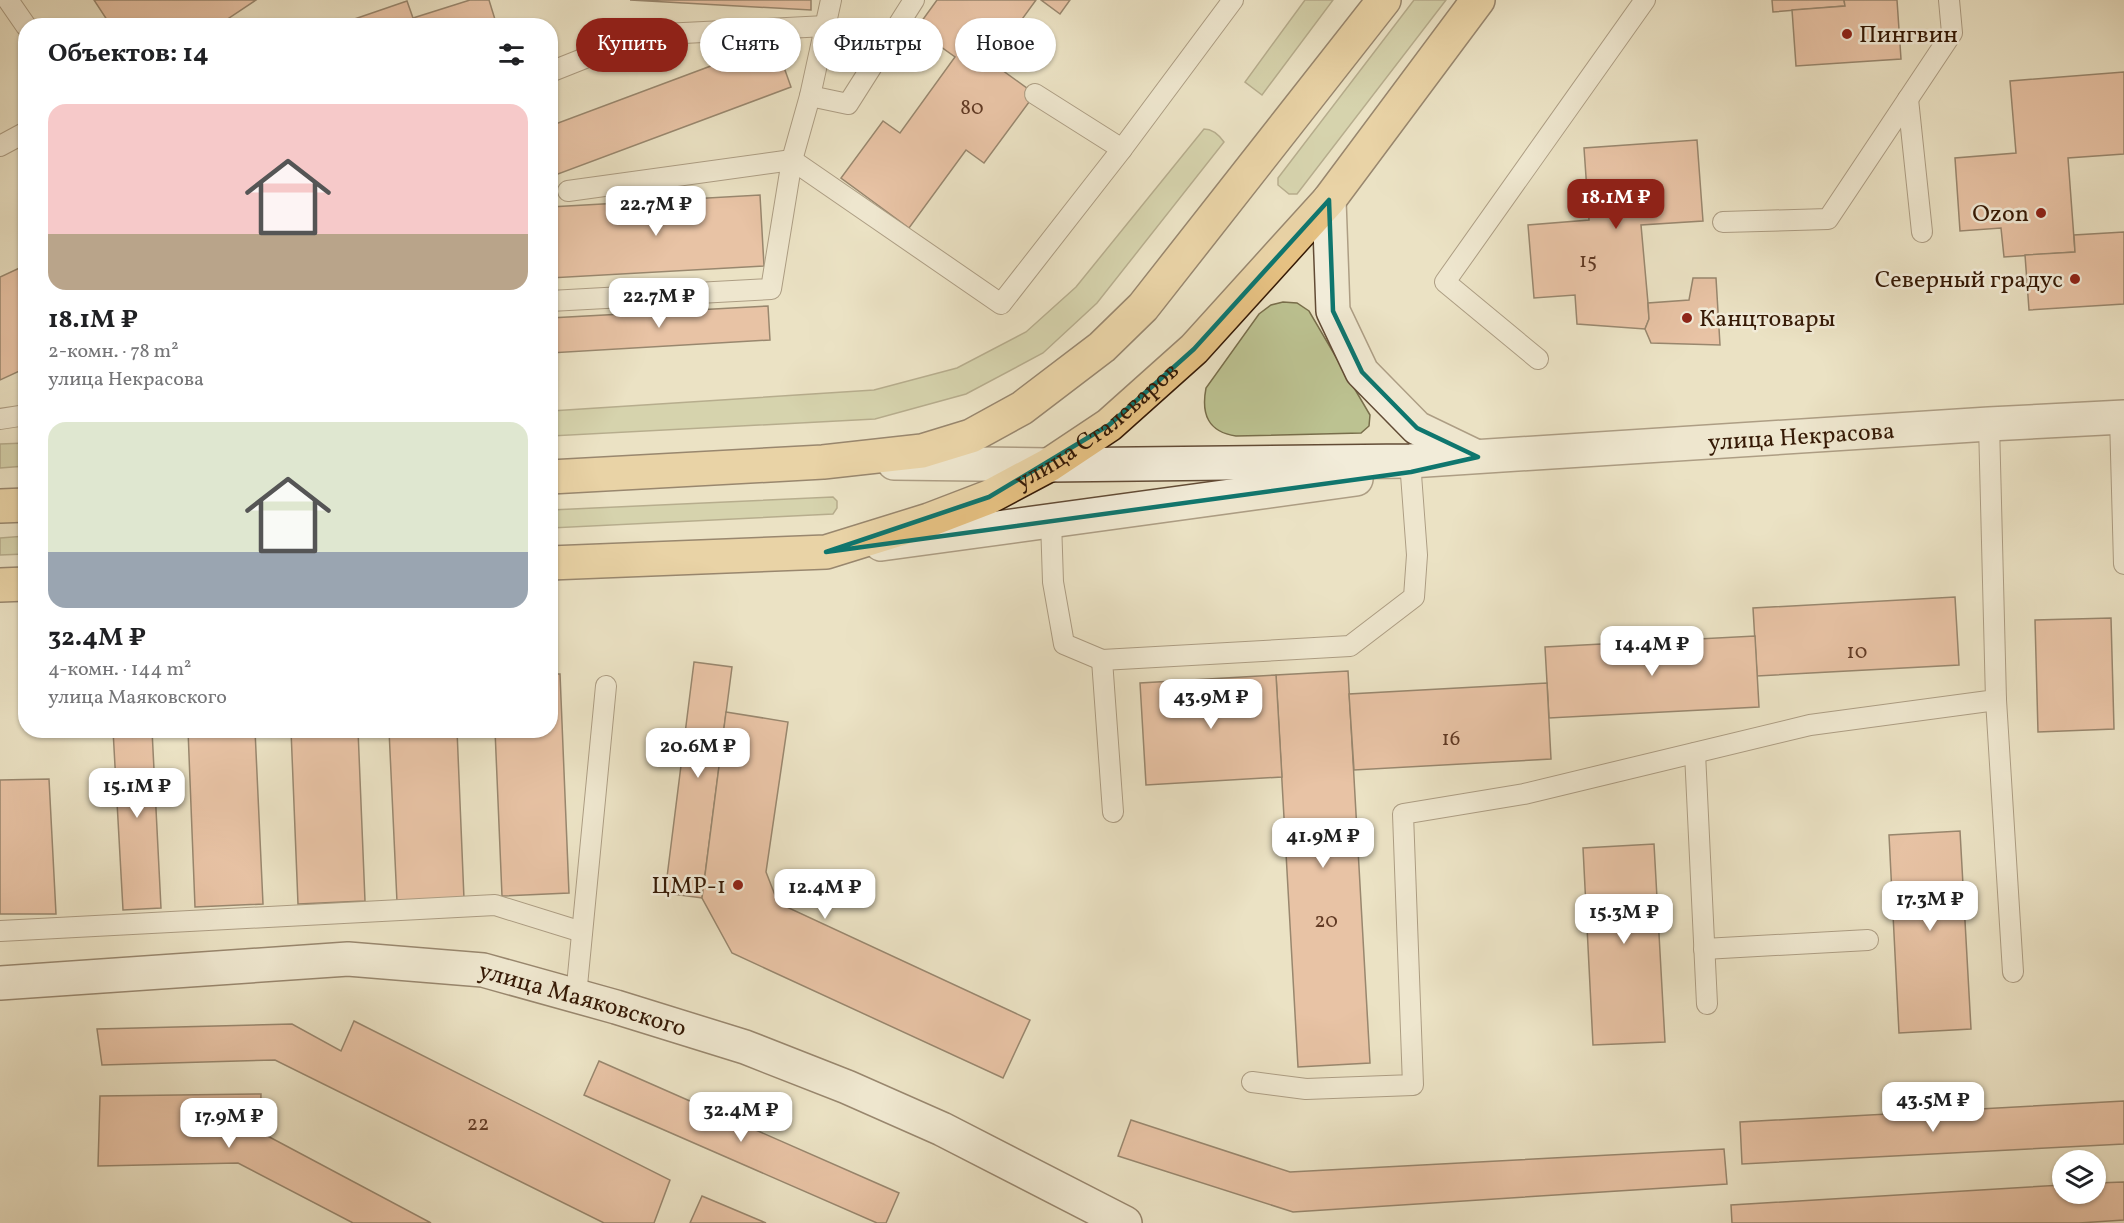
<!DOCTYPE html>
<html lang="ru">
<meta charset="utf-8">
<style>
body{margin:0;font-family:Vollkorn,serif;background:#f2f2f2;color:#202124;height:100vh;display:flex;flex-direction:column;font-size:22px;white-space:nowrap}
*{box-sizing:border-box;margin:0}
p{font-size:20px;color:#757577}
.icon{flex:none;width:33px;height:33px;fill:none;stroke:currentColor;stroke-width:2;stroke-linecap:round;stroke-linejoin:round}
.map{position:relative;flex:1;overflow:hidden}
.panel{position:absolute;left:18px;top:18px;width:540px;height:720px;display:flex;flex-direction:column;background:#fff;border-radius:24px;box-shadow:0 2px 4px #0004}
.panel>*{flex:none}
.banner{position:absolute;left:576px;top:18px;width:570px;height:54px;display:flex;gap:12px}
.tools{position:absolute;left:2052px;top:1150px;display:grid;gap:12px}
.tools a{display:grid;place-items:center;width:54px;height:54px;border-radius:50%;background:#fff;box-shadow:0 2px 4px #0004;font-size:30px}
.price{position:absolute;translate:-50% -51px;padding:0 14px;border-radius:12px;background:#fff;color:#222;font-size:20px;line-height:39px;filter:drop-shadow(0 2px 3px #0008)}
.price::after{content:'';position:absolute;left:50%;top:36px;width:18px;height:14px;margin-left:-9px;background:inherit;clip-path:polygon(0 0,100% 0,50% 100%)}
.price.selected{background:#8f2418;color:#fff}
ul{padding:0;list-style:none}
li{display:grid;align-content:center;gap:12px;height:318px;padding:0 30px}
li span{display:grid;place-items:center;height:186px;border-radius:18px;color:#555}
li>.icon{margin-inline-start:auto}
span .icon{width:108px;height:108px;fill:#fffc;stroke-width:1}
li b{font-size:26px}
h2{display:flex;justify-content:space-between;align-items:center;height:72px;padding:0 30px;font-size:26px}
.pill{padding:0 21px;border-radius:27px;background:#fff;box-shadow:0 2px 4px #0004;font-size:21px;line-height:54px}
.pill.selected{background:#8f2418;color:#fff}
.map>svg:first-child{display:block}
.green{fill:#bcc291;stroke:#786e4b;stroke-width:1.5}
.building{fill:#e49e7f;stroke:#351905;stroke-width:1.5}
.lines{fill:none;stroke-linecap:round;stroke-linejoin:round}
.lane-casing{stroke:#624b35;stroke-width:22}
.street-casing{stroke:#624b35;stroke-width:36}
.secondary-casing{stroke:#351905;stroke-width:36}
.primary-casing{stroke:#351905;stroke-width:36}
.lane{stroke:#f2ecd9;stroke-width:20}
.street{stroke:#f2ecd9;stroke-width:33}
.secondary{stroke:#f2ecd9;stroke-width:33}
.primary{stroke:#e6c182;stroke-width:33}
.marked{fill:none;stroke:#0f766e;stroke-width:4.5;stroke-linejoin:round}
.poi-dot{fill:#8f2418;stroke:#f2ecd9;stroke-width:2}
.labels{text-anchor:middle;stroke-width:5;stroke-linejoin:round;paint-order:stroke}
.number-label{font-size:21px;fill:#613a24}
.poi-label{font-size:24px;fill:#351905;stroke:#f2ecd9;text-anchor:end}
.street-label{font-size:24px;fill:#351905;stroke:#f2ecd9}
</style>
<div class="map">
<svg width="2124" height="1223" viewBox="0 0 2124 1223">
<rect width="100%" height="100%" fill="#ebe2c4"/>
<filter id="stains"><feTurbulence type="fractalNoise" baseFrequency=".00333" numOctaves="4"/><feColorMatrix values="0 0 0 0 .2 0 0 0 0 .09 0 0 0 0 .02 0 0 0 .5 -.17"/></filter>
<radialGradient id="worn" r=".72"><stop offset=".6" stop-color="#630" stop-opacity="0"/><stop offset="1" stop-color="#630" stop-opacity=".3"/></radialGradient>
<g class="green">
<polygon points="1305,0 1333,0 1262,95 1245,82"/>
<polygon points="1414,0 1446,0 1297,194 1289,194 1278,185 1278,178"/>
<path d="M1204,129C1213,129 1219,135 1224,142L1097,303L1043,353L966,394L875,419L551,436V411L874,390L957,368L1026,332L1076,287Z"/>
<path d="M1283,302L1297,303L1309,311L1370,415L1369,426L1361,433L1236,436C1208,432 1201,414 1206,388L1259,314L1271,305Z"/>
<polygon points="25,443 25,466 0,468 0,444"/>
<polygon points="833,497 837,501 837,508 833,514 551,528 551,510"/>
<polygon points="25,536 25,554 0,555 0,538"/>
</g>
<g class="building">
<polygon points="94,0 256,0 217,26 111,26"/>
<polygon points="470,0 489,0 497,26 337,25 407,1 413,18"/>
<polygon points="630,0 811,0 811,10"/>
<polygon points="937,0 1036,0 991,62 1035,94 984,163 966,150 909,228 841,178 883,121 900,133 955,57 916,29"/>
<polygon points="1041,0 1070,0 1060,14"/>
<polygon points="1772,0 1844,0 1845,6 1773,12"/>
<polygon points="1844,0 1897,0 1901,59 1796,66 1792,10 1845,6"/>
<polygon points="775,42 791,87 550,177 550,126"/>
<polygon points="2124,72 2124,154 2068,158 2075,252 2004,257 2001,228 1960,231 1955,158 2016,153 2010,81"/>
<polygon points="1697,140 1703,221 1641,225 1648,303 1649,319 1645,329 1577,324 1575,295 1534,298 1528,225 1589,220 1584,148"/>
<polygon points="760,195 764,266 550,278 550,207"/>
<polygon points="2124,232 2124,304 2029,310 2025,255 2075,252 2074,235"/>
<polygon points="26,265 26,368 0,380 0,277"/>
<polygon points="1693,278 1716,278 1720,345 1651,343 1645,329 1649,319 1648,303 1689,300"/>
<polygon points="768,306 770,340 550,353 550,318"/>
<polygon points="1955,597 1959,665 1757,676 1753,608"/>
<polygon points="2111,618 2114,729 2038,732 2035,620"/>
<polygon points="1755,636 1759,707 1549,718 1545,647"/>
<polygon points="694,662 732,667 702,898 665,893"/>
<polygon points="1348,671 1370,1063 1298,1067 1276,675"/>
<polygon points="550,674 560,674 569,893 502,896 495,730 550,730"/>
<polygon points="1276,675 1282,777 1146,785 1140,683"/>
<polygon points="1547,683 1551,759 1354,770 1349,694"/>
<polygon points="726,712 788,722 766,872 778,903 1030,1020 1003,1078 732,953 702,898"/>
<polygon points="113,730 152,730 161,908 123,910"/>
<polygon points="188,730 255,730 263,904 195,907"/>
<polygon points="291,730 358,730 365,901 298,904"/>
<polygon points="389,730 457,730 464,899 397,902"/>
<polygon points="49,779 56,914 0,914 0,780"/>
<polygon points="1960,831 1971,1029 1899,1033 1889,835"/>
<polygon points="1654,844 1665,1042 1593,1045 1583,848"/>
<polygon points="354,1021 670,1180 654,1223 604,1223 275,1060 102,1065 97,1029 292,1024 341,1051"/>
<polygon points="599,1061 899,1193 886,1223 877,1223 584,1095"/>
<polygon points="261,1094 260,1132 431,1223 353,1223 238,1163 98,1166 100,1096"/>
<polygon points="2124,1101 2124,1144 1742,1164 1740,1122"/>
<polygon points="1131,1120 1290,1172 1724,1149 1727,1184 1293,1212 1118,1156"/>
<polygon points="2124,1182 2124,1220 2079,1223 1732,1223 1731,1205 2062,1185 2062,1194 2096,1194 2096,1183"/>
<polygon points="702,1196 766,1223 690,1223"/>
</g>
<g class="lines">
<defs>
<g id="lane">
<polyline points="8,0 26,26"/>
<polyline points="550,72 643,35 826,26"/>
<polyline points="1035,94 1122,149"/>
<polyline points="810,96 848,104 914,0"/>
<polyline points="1908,99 1922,232"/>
<polyline points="0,146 26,132"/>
<polyline points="568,191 792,160 1001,304 1122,149 1233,0"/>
<polyline points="1723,222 1828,219 1952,33 1949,0"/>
<polyline points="550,301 771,289 792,160 810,96 831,0"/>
<polyline points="1538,359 1445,282 1645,0"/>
<polyline points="2120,417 2124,564"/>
<polyline points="0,419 26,415"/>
<polyline points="1051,521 1053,582 1064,644 1102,660"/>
<polyline points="1996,700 2013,972"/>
<polyline points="1695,753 1707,1004"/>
<polyline points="1113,812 1102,660 1350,646 1414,597 1417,555 1410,461"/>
<polyline points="0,931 495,905 582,932"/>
<polyline points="1704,949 1868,940"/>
<polyline points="576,996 606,686"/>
<polyline points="1252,1082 1306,1089 1413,1085 1403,814 1524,794 1810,725 1996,700 1989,424"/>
</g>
<g id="street">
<polyline points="1329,200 1333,311 1362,372 1417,428 1473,455"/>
<path id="s1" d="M894,463L1049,465L1410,461L1989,424L2124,417"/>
<polyline points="881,544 1356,479"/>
</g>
<g id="secondary">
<path id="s2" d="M0,983L348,959L483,970L616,1007L745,1047L847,1087L942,1129L1125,1223"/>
</g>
<g id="primary">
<polyline points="550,477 823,462 922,451 971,436 1022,408 1102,347 1143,307 1384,0"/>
<polyline points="0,506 26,505"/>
<path id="s3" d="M550,563L826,552L929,520L989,497L1049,465L1109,425L1194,349L1329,200L1478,0"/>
<polyline points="0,585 26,584"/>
</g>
</defs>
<use href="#lane" class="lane-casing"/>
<use href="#street" class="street-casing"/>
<use href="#secondary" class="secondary-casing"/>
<use href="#primary" class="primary-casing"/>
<use href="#lane" class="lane"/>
<use href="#street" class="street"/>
<use href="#secondary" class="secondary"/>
<use href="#primary" class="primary"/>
</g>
<path d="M0 0H2124V1223H0ZM1329,200L1333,311L1362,372L1417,428L1478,457L1411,472L826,552L989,497L1109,425L1194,349Z" fill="#ebe2c4" fill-opacity=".55" fill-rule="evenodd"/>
<path class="marked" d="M1329,200L1333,311L1362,372L1417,428L1478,457L1411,472L826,552L989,497L1109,425L1194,349Z"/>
<g class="poi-dot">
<circle cx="1847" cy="34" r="6"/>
<circle cx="2041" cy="213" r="6"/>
<circle cx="2075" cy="279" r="6"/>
<circle cx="1687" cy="318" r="6"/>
<circle cx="738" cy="885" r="6"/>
</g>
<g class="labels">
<g class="number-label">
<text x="972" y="114">80</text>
<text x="1588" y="267">15</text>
<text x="1857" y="658">10</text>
<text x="1451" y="745">16</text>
<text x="1326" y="927">20</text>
<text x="478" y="1130">22</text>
</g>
<g class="poi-label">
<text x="1859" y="42" text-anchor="start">Пингвин</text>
<text x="2029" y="221">Ozon</text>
<text x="2063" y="287">Северный градус</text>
<text x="1699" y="326" text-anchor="start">Канцтовары</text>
<text x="726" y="893">ЦМР-1</text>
</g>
<g class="street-label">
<text dy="8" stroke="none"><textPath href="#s3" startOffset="578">улица Сталеваров</textPath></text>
<text dy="8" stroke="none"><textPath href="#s1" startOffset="908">улица Некрасова</textPath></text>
<text dy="8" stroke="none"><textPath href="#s2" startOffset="588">улица Маяковского</textPath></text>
</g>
</g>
<rect width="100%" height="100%" filter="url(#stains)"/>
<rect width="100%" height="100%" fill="url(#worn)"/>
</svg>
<div class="tools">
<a><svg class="icon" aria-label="layers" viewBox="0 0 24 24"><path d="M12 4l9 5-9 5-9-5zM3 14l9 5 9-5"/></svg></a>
</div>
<b class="price selected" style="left:1616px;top:230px">18.1M ₽</b>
<b class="price" style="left:656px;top:237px">22.7M ₽</b>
<b class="price" style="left:659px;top:329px">22.7M ₽</b>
<b class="price" style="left:1652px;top:677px">14.4M ₽</b>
<b class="price" style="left:1211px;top:730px">43.9M ₽</b>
<b class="price" style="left:698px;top:779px">20.6M ₽</b>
<b class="price" style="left:137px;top:819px">15.1M ₽</b>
<b class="price" style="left:1323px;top:869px">41.9M ₽</b>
<b class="price" style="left:825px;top:920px">12.4M ₽</b>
<b class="price" style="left:1930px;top:932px">17.3M ₽</b>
<b class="price" style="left:1624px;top:945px">15.3M ₽</b>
<b class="price" style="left:1933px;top:1133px">43.5M ₽</b>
<b class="price" style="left:741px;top:1143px">32.4M ₽</b>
<b class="price" style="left:229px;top:1149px">17.9M ₽</b>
<div class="banner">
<a class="pill selected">Купить</a>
<a class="pill">Снять</a>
<a class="pill">Фильтры</a>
<a class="pill">Новое</a>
</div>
<section class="panel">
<h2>Объектов: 14<svg class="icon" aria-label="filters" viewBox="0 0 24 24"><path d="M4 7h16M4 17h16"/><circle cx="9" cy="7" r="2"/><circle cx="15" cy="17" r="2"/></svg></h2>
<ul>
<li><span style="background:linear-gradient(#f6c9c9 70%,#b9a48a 0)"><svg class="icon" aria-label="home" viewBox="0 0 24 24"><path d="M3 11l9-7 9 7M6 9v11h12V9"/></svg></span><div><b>18.1M ₽</b><p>2-комн. · 78 m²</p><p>улица Некрасова</p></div></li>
<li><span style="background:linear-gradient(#dfe7d0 70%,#9aa5b1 0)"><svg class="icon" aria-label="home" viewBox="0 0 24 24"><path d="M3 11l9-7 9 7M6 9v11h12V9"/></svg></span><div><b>32.4M ₽</b><p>4-комн. · 144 m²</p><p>улица Маяковского</p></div></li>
</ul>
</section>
</div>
